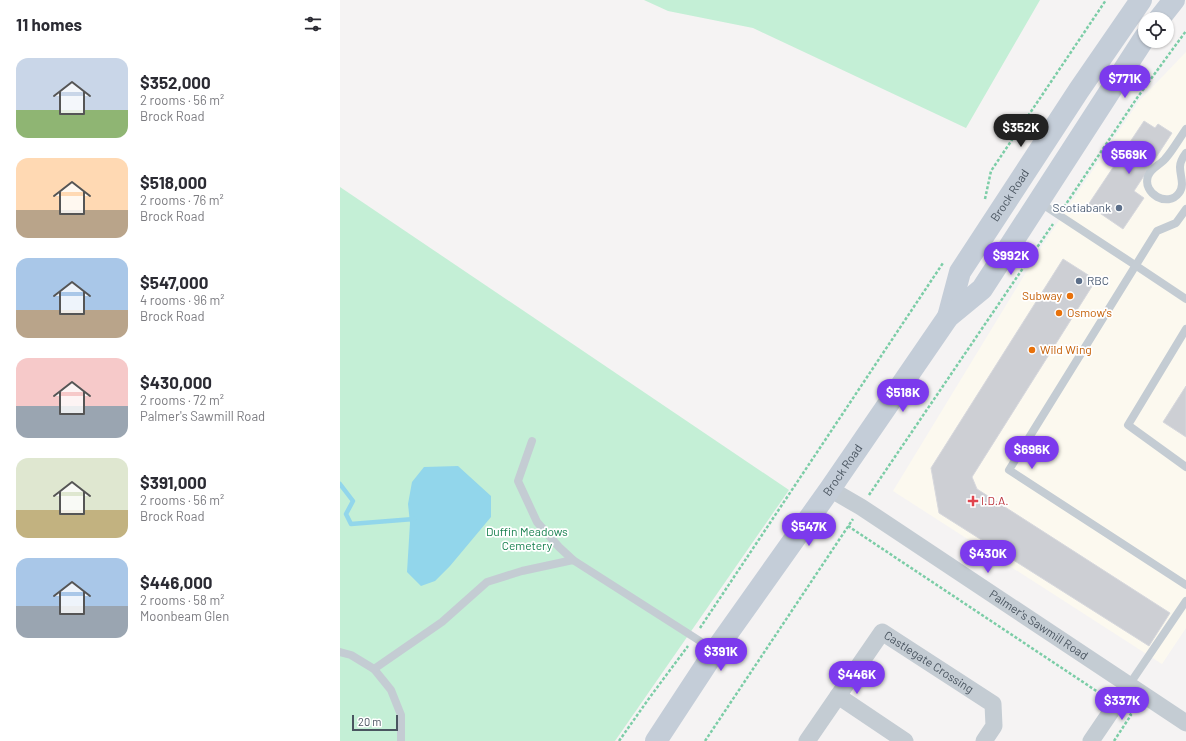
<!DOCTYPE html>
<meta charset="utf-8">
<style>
body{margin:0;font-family:Barlow,sans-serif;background:#f2f2f3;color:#2b2b33;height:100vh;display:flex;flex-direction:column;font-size:15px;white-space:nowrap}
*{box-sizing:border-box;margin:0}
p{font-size:13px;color:#7c7c81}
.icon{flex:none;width:22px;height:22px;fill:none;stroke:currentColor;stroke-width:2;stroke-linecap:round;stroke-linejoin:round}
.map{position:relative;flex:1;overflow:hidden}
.panel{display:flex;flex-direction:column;background:#fff;width:340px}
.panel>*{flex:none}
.controls{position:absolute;left:798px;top:12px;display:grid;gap:8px}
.controls a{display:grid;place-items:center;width:36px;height:36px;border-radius:50%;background:#fff;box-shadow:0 1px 3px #0004;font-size:20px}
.scale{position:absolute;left:12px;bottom:10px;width:46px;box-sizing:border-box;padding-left:4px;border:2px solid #4a5560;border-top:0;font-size:11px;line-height:14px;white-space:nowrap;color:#4a5560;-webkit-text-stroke:3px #fff;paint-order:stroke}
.price{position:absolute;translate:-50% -34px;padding:0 9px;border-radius:14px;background:#7c3aed;color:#fff;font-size:13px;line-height:26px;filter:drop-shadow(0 1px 2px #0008)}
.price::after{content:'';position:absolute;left:50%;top:24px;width:12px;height:9px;margin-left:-6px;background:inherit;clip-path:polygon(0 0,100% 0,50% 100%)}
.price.on{background:#222;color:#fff}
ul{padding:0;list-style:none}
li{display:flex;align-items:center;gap:12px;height:100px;padding:0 16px}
li span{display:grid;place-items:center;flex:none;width:112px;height:80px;border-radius:12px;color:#555}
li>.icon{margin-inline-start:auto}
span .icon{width:48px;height:48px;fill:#fffc;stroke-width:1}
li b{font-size:17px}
h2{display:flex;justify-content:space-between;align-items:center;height:48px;padding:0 16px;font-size:17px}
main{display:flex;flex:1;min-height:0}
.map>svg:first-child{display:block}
.commercial{fill:#fcf9ef}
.green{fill:#c4efd6}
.water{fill:#92d6eb}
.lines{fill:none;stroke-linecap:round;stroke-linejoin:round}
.stream{stroke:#92d6eb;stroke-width:4.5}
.building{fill:#cdcfd4;stroke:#d7d8dd}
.path{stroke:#7ccda7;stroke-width:2.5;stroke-dasharray:3 2;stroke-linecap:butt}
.service{stroke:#c4ccd3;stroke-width:8}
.minor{stroke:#c4ccd3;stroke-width:17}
.secondary{stroke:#c4cdd8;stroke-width:22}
.service-dot{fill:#5c6f8a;stroke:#fff;stroke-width:1.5}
.food-dot{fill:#e8710a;stroke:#fff;stroke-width:1.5}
.health-dot{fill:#e0444e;stroke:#fff;stroke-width:1.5}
.labels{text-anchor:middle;stroke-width:3.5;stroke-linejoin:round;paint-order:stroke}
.street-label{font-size:12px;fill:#4a5560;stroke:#fff}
.service-label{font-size:12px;fill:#4e5e75;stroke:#fff;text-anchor:end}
.food-label{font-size:12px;fill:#c56008;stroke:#fff;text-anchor:start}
.health-label{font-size:12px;fill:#be3a42;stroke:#fff;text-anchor:start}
.park-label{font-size:12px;fill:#1a8251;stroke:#fff}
</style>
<main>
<section class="panel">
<h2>11 homes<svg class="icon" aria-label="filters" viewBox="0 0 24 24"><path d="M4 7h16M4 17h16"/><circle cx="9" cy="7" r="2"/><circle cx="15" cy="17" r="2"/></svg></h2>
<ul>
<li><span style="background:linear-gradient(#c9d6e8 65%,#8fb573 0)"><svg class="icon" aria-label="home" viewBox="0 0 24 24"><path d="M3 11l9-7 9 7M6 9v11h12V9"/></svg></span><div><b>$352,000</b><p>2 rooms · 56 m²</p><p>Brock Road</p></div></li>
<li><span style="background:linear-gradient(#ffd9b3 65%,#b9a48a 0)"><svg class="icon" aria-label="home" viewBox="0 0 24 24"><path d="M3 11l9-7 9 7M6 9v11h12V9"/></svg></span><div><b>$518,000</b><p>2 rooms · 76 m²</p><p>Brock Road</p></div></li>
<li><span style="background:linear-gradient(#a9c7e8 65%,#b9a48a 0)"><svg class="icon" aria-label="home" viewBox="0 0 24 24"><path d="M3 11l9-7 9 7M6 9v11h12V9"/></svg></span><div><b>$547,000</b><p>4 rooms · 96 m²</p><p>Brock Road</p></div></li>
<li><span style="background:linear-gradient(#f6c9c9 60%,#9aa5b1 0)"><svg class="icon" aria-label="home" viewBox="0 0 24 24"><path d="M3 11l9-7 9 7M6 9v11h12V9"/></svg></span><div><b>$430,000</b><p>2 rooms · 72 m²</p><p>Palmer's Sawmill Road</p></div></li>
<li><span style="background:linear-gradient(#dfe7d0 65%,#c2b280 0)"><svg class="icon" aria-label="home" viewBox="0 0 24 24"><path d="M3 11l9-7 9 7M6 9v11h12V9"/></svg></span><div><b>$391,000</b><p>2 rooms · 56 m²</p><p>Brock Road</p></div></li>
<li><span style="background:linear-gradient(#a9c7e8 60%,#9aa5b1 0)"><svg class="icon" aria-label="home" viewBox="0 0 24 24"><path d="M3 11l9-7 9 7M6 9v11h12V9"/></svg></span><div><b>$446,000</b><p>2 rooms · 58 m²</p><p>Moonbeam Glen</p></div></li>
</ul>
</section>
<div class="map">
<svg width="846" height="741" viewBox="0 0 846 741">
<rect width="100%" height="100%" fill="#f5f3f3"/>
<polygon class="commercial" points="846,52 846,628 822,664 553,491 702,246 799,101"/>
<g class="green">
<polygon points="304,0 700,0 626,128 413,28 328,11"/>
<polygon points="0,187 449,490 275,741 0,741"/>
</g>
<polygon class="water" points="118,466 151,496 151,517 110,566 95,581 81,586 67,572 70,523 68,504 72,482 84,467"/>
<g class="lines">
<polyline class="stream" points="0,484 13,501 6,514 11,524 74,519"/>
</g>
<g class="building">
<polygon points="804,121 815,128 818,124 832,133 794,191 804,198 783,229 748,205"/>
<polygon points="723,259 756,280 632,477 637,489 830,613 809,646 599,513 591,468"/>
<polygon points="846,386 846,437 823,422"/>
</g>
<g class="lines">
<g class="path">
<polyline points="645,199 651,171 766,0"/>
<polyline points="724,207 797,98 846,31"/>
<polyline points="529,495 713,224"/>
<polyline points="508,526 764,696"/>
<polyline points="360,628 603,263"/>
<polyline points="279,741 310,697 348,646"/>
<polyline points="365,741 513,519"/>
<polyline points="774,741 791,715 788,712"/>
</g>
<g class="service">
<path d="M846,129C839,139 833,150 825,159C820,165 811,168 808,176C802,194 828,208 839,193C845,185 840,176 840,167C840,161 843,157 846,153"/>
<polyline points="699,202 795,265 846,299"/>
<polyline points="846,209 836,223 817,231 669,470 846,585"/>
<polyline points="846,329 788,425 846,467"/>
<polyline points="192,441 178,481 197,522 219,547 233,560"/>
<polyline points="0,652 11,655 34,669 51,690 61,715 61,741"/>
<polyline points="34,669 102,622 147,582 182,571 233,560 374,650"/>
<polyline points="789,685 846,601"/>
</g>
<g class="minor">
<path id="s1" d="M490,489L521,507L846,723"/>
<polyline points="498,696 565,741"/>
<path id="s2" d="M467,741L542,632L653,704L654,726L644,741"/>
<polyline points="751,741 789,685"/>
</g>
<g class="secondary">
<polyline points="819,19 834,0"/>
<path id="s3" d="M608,317L620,272L739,90L801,0"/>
<path id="s4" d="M316,741L375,651L490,489L608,317L642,289L805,37"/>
</g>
</g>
<g class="service-dot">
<circle cx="779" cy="208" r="4"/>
<circle cx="739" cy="281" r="4"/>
</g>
<g class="food-dot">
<circle cx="730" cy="296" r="4"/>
<circle cx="719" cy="313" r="4"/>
<circle cx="692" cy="350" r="4"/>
</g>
<path class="health-dot" d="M631 495h4v4h4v4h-4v4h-4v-4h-4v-4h4z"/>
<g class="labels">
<g class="street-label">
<text dy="4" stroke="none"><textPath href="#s3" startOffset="138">Brock Road</textPath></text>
<text dy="4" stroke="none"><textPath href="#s4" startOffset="329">Brock Road</textPath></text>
<text dy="4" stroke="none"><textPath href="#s1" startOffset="249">Palmer's Sawmill Road</textPath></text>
<text dy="4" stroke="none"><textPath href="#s2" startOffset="188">Castlegate Crossing</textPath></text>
</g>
<g class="service-label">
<text x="771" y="212">Scotiabank</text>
<text x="747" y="285" text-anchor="start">RBC</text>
</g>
<g class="food-label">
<text x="722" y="300" text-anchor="end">Subway</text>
<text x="727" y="317">Osmow's</text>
<text x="700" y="354">Wild Wing</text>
</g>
<g class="health-label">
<text x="641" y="505">I.D.A.</text>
</g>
<g class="park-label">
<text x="187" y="536">Duffin Meadows<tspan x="187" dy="14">Cemetery</tspan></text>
</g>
</g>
</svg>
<div class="controls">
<a><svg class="icon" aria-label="locate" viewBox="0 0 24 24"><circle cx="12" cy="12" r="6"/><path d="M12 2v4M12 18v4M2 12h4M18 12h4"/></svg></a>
</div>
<div class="scale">20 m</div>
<b class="price" style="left:785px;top:99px">$771K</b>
<b class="price on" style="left:681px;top:148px">$352K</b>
<b class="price" style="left:789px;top:175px">$569K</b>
<b class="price" style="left:671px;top:276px">$992K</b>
<b class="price" style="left:563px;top:413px">$518K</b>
<b class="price" style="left:692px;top:470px">$696K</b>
<b class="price" style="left:469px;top:547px">$547K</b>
<b class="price" style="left:648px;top:574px">$430K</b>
<b class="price" style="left:381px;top:672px">$391K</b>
<b class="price" style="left:517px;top:695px">$446K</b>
<b class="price" style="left:782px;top:721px">$337K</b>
</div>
</main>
